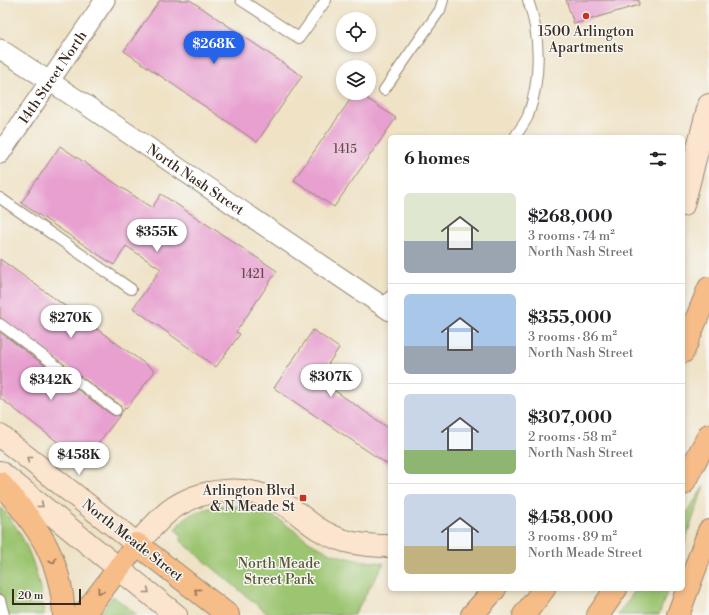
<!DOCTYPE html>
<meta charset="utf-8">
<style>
body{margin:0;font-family:"Libre Bodoni",serif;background:#f2f2f2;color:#202124;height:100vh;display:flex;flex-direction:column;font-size:15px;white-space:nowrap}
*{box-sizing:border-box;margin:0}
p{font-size:13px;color:#757577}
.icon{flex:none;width:22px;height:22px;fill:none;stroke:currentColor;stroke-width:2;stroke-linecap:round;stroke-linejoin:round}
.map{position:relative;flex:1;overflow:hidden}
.panel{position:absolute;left:388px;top:135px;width:297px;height:456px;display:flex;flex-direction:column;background:#fff;border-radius:6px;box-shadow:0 2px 6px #0003}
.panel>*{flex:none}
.fabs{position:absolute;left:336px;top:12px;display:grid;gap:8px}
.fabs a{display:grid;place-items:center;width:40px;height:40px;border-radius:50%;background:#fff;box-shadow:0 2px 6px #0003;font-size:20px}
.scale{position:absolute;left:12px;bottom:10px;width:69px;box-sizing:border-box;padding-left:4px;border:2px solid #3b2a1e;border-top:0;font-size:11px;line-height:14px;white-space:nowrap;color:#3b2a1e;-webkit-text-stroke:3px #f6f6f2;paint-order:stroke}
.price{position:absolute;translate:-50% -34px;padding:0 9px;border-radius:14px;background:#fff;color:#222;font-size:13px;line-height:26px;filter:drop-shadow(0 1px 2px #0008)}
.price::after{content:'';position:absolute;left:50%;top:24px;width:12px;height:9px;margin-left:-6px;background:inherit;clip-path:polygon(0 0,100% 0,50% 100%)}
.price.selected{background:#2563eb;color:#fff}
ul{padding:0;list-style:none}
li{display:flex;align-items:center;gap:12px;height:100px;padding:0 16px}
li+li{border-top:1px solid #e0e0e0}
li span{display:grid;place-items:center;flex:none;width:112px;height:80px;border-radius:6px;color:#555}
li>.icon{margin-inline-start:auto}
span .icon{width:48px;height:48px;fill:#fffc;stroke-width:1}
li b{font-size:17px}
h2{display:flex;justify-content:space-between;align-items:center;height:48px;padding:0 16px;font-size:17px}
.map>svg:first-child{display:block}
.green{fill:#9cc571;stroke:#6c7848}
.building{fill:#e8a0d0}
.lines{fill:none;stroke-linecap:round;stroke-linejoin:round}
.lane-casing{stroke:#958672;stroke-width:12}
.street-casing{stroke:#958672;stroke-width:21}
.secondary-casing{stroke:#958672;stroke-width:24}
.highway-casing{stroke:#958672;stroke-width:24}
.lane{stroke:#fff;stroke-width:10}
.street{stroke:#fff;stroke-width:19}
.secondary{stroke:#fce5cf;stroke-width:22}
.highway{stroke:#f7bd88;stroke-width:22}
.oneway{stroke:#9c8876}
.oneway2{stroke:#906c4e}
.poi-dot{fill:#c8321e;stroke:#f6f6f2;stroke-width:1.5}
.labels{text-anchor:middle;stroke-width:3;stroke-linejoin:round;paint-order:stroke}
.number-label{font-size:12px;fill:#66484a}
.poi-label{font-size:14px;fill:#3b2a1e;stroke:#f6f6f2}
.street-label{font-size:14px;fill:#3b2a1e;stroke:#f6f6f2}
.park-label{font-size:14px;fill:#585837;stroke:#f6f6f2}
</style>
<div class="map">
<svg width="709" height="615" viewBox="0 0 709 615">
<rect width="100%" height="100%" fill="#f6f6f2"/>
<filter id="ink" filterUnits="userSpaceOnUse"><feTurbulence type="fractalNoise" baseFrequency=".025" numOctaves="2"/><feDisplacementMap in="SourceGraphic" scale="8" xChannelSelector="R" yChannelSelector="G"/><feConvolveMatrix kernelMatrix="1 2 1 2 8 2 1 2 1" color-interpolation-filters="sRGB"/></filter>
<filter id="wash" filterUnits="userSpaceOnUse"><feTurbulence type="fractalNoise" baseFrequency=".012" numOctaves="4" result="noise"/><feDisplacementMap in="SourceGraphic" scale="16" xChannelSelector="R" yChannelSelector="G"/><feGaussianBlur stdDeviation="0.9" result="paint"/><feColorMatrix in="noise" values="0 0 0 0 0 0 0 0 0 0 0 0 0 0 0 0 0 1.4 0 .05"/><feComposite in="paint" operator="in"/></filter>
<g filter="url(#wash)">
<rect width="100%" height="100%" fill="#efe2c5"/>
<g class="green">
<polygon points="704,486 683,547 683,518"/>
<path d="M217,506C231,506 245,506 259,510C283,518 301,539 324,550C342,559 364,561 384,563L354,615H269L181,541V536L176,529C185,513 200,511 217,506Z"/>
<path d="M0,507C29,538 39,574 44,615H0Z"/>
<polygon points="636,589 668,589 659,615 618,615"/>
<polygon points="113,596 137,615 99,615"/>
</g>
<g id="blocks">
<g class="building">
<polygon points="160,0 190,0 302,76 257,142 124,51"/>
<polygon points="566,0 639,0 639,5 574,24"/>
<polygon points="355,93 359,93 396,118 334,207 294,180"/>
<polygon points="60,146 152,208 161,194 277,271 236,332 240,334 216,367 133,308 161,269 126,246 114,265 21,203"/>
<polygon points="0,259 155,371 126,409 125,408 122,412 120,405 0,318"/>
<polygon points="313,330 339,348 318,379 390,429 390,466 274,388"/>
<polygon points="0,332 112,415 120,415 84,462 0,398"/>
</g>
</g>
</g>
<g filter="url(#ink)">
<use href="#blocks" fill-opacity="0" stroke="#958672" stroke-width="1"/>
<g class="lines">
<defs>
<g id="lane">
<polyline points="241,0 299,38 326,0"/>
<polyline points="384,90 440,10 443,0"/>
<path d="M515,137C519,130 525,123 528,116C541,78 541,37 528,0"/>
<polyline points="0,198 131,289"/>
<polyline points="382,306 390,296"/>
<polyline points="0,324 116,410"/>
<polyline points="0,600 4,615"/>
</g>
<g id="street">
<path id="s1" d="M0,49L86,105L390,311"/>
<path id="s2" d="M0,154L105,0"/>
</g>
<g id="secondary">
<polyline points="683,205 709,105"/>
<path d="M0,436L137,544C147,533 158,520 169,511C201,487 247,484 282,503C295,510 305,520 317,528C340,543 363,546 390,546"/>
<polyline points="0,472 176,615"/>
</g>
<g id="highway">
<polyline points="683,352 709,288"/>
<path d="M0,483C37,525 61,557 64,615"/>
<polyline points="683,484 709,435"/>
<polyline points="83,615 137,544 228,615"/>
<polyline points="472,615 495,589"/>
<polyline points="524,615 544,589"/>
<polyline points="598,615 616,589"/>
<polyline points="678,615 709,531"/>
</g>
</defs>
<use href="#lane" class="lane-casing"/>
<use href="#street" class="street-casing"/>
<use href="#secondary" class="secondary-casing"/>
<use href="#highway" class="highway-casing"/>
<use href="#lane" class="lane"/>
<use href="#street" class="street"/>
<use href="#secondary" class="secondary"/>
<use href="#highway" class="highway"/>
</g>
<defs><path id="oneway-chevron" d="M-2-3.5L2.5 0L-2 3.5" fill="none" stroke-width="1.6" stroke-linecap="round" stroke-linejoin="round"/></defs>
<g class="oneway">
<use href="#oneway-chevron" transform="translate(29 459) rotate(-142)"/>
<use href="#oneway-chevron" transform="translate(41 505) rotate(39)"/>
<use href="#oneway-chevron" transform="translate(147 591) rotate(39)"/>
</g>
<g class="oneway2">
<use href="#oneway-chevron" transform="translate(53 561) rotate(71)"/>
<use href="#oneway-chevron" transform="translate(100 591) rotate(127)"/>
<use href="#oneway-chevron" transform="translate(197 591) rotate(-142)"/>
</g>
</g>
<g class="poi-dot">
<circle cx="586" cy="16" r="4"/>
<rect x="299" y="494" width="8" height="8" rx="2"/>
</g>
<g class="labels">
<g class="number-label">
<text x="345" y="153">1415</text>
<text x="253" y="278">1421</text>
</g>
<g class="poi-label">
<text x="586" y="36">1500 Arlington<tspan x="586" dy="16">Apartments</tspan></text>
<text x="295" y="495" text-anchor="end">Arlington Blvd<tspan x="295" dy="16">&amp; N Meade St</tspan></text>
</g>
<g class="street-label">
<text dy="5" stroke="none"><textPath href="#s2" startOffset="93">14th Street North</textPath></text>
<text dy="5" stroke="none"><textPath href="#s1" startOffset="235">North Nash Street</textPath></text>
<text transform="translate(133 540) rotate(38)" y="5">North Meade Street</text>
</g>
<g class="park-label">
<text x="279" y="568">North Meade<tspan x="279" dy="16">Street Park</tspan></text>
</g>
</g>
</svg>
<div class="fabs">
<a><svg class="icon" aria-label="locate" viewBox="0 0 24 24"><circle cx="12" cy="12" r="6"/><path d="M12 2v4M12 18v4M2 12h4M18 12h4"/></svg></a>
<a><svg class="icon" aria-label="layers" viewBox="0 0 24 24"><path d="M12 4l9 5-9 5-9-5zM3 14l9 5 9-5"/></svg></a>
</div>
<div class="scale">20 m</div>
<b class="price selected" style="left:214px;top:65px">$268K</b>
<b class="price" style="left:157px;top:253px">$355K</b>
<b class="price" style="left:71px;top:339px">$270K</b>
<b class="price" style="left:331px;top:398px">$307K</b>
<b class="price" style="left:51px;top:401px">$342K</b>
<b class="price" style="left:79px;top:476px">$458K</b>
<section class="panel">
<h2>6 homes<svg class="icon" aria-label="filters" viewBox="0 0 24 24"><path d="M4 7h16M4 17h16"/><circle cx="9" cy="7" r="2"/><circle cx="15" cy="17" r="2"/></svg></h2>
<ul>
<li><span style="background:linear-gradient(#dfe7d0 60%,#9aa5b1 0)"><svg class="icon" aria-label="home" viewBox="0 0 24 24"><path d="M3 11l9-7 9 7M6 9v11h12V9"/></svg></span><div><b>$268,000</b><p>3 rooms · 74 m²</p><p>North Nash Street</p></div></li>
<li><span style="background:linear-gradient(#a9c7e8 65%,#9aa5b1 0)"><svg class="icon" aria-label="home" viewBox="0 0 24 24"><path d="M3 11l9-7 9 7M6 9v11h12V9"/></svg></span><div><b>$355,000</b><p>3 rooms · 86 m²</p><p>North Nash Street</p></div></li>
<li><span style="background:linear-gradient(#c9d6e8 70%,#8fb573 0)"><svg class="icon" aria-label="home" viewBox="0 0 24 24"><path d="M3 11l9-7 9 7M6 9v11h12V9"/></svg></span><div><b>$307,000</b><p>2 rooms · 58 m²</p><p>North Nash Street</p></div></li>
<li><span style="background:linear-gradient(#c9d6e8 65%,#c2b280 0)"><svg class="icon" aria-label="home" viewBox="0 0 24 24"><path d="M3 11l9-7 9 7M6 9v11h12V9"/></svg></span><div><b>$458,000</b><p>3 rooms · 89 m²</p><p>North Meade Street</p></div></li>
</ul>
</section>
</div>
